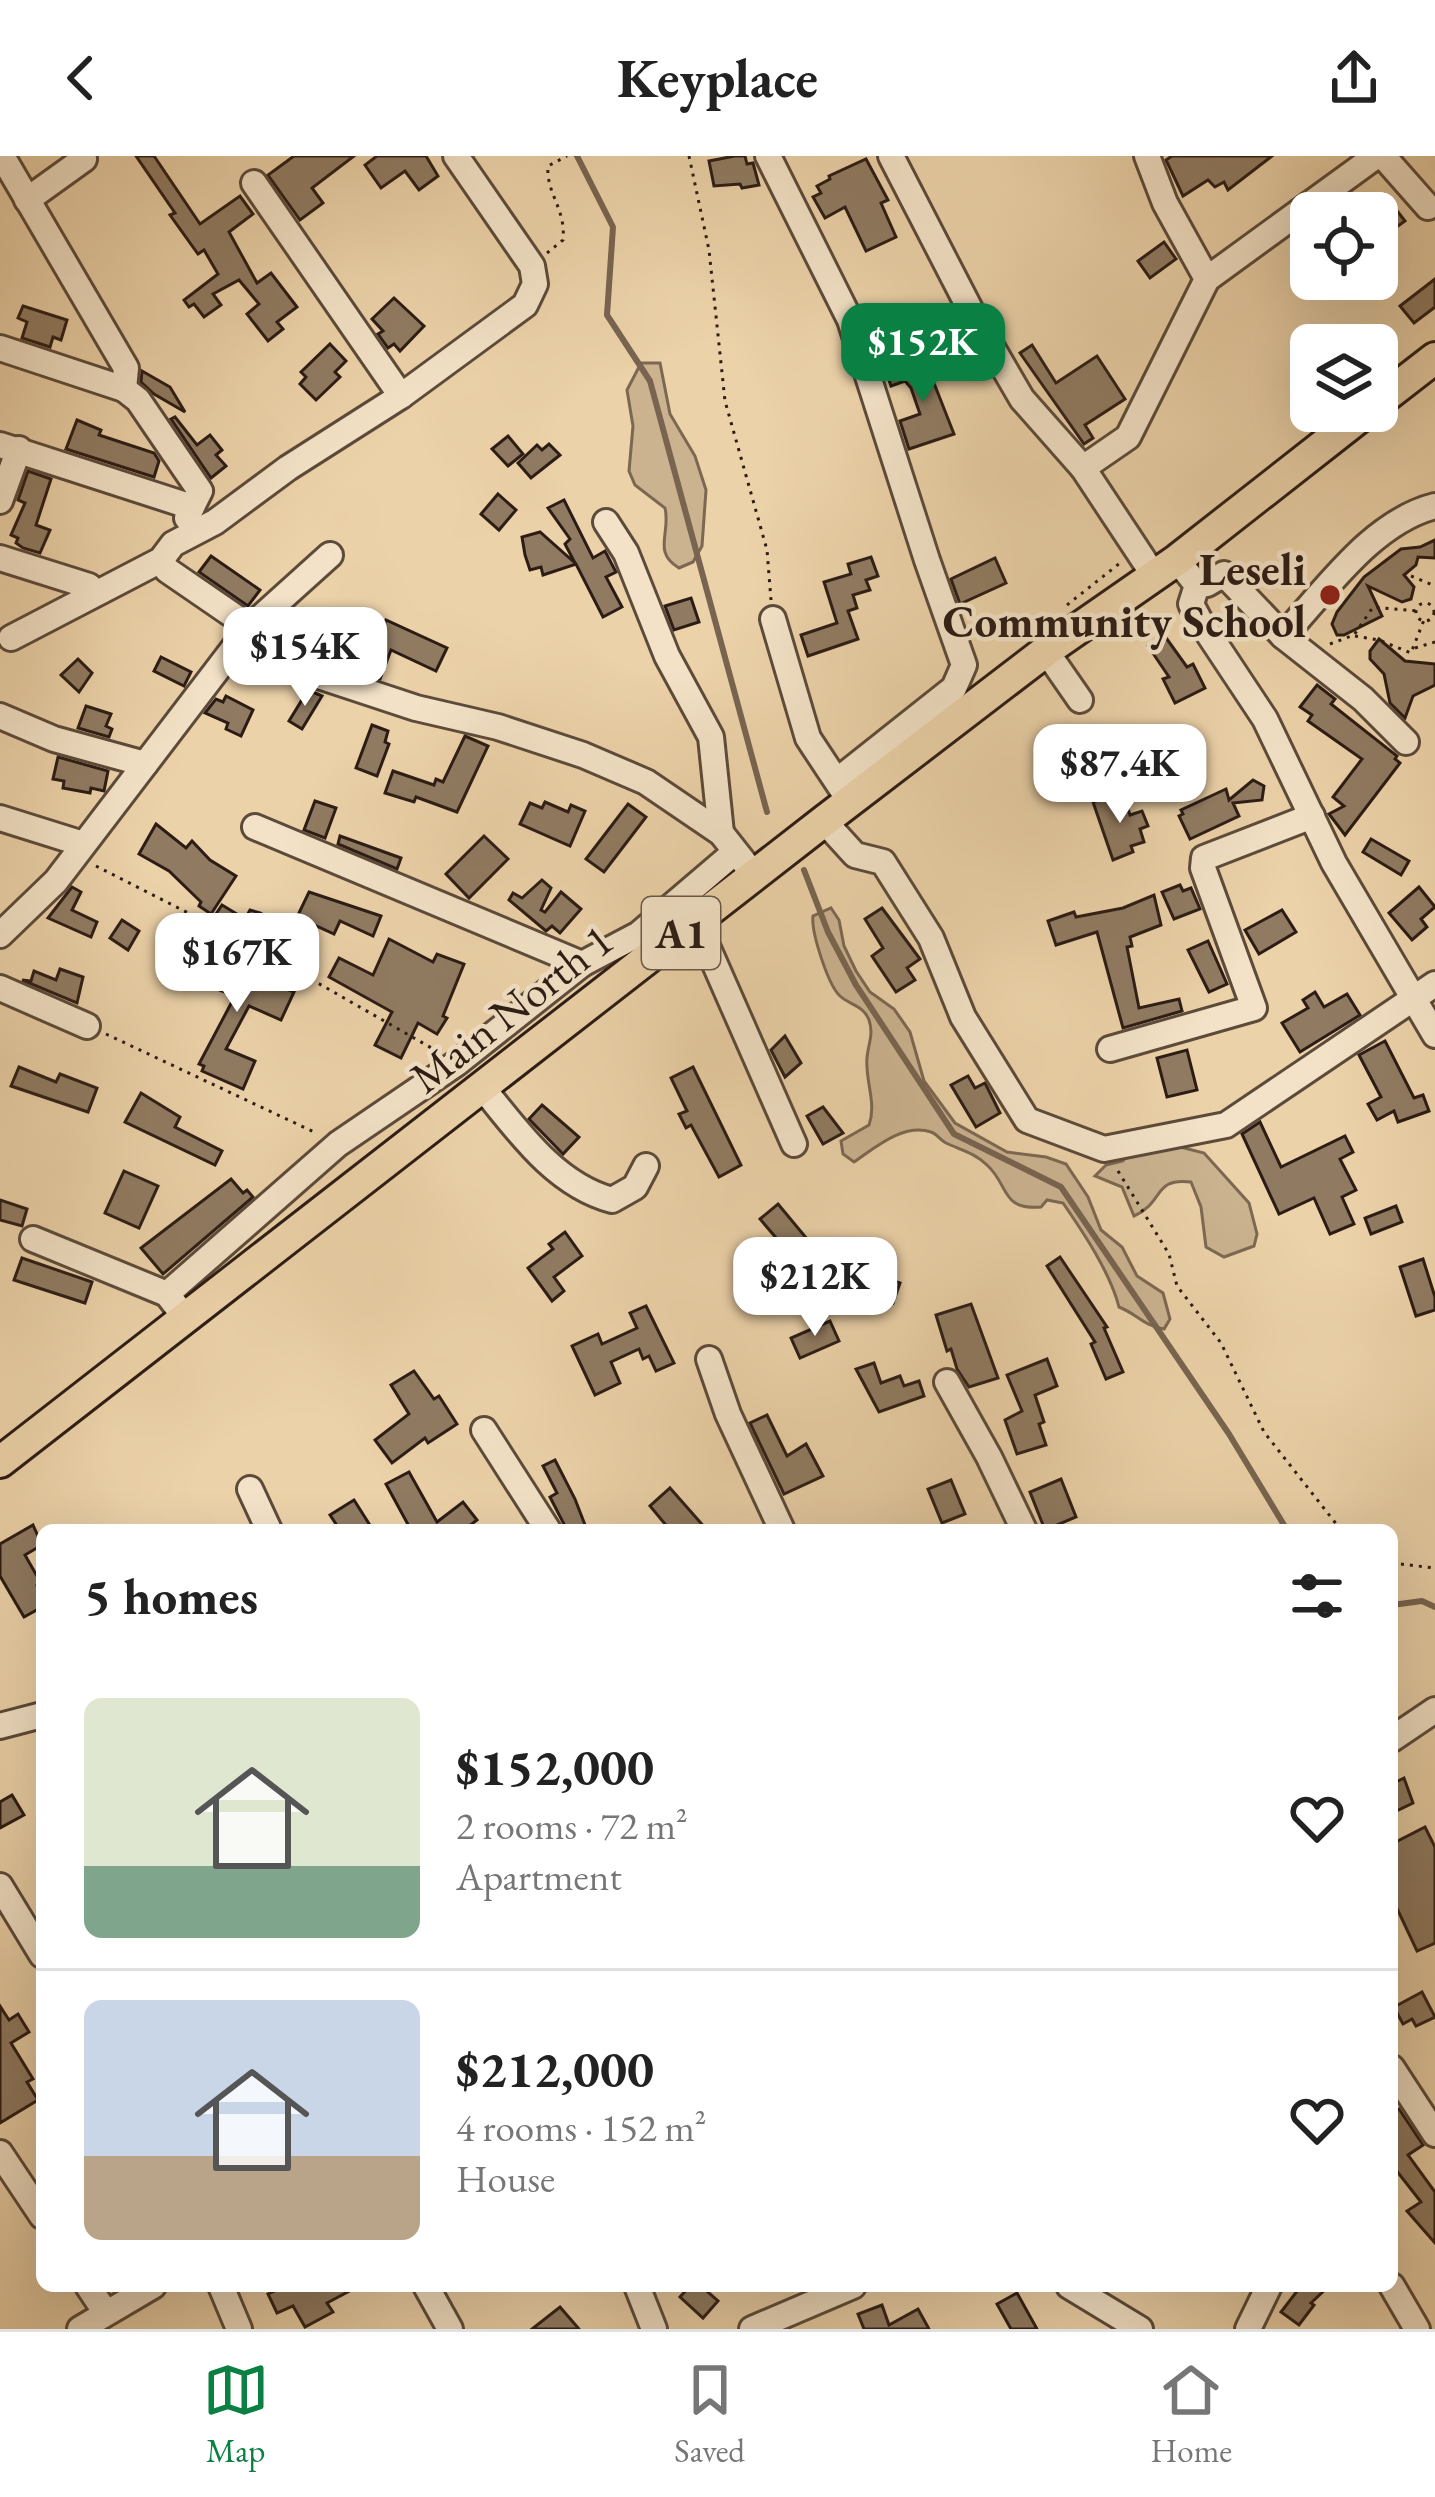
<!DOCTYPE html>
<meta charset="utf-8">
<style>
body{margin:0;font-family:"EB Garamond",serif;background:#f6f6f6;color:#222;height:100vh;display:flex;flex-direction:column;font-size:45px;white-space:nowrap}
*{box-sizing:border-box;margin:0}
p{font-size:39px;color:#767676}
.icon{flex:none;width:66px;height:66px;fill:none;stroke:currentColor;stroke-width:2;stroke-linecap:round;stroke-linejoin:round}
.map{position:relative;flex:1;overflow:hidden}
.panel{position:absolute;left:36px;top:1368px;width:1362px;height:768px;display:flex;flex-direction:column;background:#fff;border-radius:18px;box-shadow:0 12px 48px #0002}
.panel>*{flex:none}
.controls{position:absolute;left:1290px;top:36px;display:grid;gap:24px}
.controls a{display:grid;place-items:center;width:108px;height:108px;border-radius:18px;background:#fff;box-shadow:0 12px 48px #0002;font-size:60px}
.price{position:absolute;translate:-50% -102px;padding:0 27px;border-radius:24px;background:#fff;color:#222;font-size:39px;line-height:78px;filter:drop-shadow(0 3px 6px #0008)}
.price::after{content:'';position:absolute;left:50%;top:72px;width:36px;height:27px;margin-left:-18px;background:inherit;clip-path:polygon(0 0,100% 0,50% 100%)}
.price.selected{background:#0b8043;color:#fff}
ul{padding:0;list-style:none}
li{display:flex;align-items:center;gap:36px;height:300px;padding:0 48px}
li+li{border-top:3px solid #e0e0e0}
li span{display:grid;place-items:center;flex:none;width:336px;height:240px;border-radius:18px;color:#555}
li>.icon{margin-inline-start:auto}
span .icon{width:144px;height:144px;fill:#fffc;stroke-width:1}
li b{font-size:51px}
h2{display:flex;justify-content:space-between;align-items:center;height:144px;padding:0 48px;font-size:51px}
header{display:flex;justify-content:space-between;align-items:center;height:156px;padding:0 48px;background:#fff;font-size:54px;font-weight:700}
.menu{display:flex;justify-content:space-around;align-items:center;height:168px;border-top:3px solid #e0e0e0;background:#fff;font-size:33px;color:#767676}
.menu a{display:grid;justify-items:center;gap:6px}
.menu .selected{color:#0b8043}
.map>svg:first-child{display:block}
.green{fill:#cbb390;stroke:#7c6852;stroke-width:3}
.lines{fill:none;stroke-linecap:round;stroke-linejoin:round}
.stream{stroke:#786450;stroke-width:6}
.building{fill:#907b62;stroke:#2c1c15;stroke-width:3}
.minor-casing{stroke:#5c4a3a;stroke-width:30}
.major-casing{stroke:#2c1c15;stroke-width:36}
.path{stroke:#2c1c15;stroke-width:3;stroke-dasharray:3 6;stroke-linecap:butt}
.minor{stroke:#f3e2c7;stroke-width:24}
.major{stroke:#ecd2a9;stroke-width:30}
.poi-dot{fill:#8f2418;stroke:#f3e2c7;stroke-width:4.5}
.labels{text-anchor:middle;stroke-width:9;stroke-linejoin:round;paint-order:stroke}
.shield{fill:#f3e2c7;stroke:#68574a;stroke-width:3}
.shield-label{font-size:42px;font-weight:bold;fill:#2c1c15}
.poi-label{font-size:45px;font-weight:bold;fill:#2c1c15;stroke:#f3e2c7;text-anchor:end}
.street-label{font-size:45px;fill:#2c1c15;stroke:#f3e2c7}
</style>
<header><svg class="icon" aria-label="back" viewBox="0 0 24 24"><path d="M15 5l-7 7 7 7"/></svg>Keyplace<svg class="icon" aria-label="share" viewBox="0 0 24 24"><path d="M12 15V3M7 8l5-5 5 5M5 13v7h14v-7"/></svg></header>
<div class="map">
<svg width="1435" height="2173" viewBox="0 0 1435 2173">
<rect width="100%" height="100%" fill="#ecd2a9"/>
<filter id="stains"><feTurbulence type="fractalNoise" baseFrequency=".00167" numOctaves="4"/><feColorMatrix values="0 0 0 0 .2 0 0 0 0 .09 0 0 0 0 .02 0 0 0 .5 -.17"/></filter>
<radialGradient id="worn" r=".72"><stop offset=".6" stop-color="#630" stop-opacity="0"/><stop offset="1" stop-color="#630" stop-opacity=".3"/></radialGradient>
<g class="green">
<path d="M641,207H660L670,258L695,300L706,334L702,390L693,406L679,412C652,396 671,377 665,352L635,329L629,315L633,270L627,234Z"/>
<path d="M831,752L839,764L844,790L856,815L870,836L894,853L910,876L924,925L955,967L1007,996L1046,1001L1066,1008L1088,1041L1101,1074L1122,1091L1137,1120L1163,1137L1170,1163L1164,1173C1144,1170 1137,1158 1119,1151C1110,1116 1083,1076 1063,1047L1047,1044L1041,1051C1000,1054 1010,1030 987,1009C975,997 961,994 946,987C940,984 937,978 931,976C903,967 875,992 854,1006L843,998L841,985L869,969C877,947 865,925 867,902C868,889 874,878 869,864C864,850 850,849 840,840C828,829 811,776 813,760Z"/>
<path d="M1161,986L1204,997L1249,1047L1257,1078L1254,1090L1224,1101L1206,1091L1201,1051L1191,1026C1153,1021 1164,1047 1134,1060L1122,1031L1095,1020L1106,1009L1123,1005L1134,989Z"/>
</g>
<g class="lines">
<g class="stream">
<polyline points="577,0 613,71 607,159 650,225 767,656"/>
<polyline points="804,714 828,776 856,829 954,978 1061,1031 1229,1278 1287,1374"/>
<polyline points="1392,1449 1422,1445 1435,1451"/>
</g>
</g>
<g class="building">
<polygon points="136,0 154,0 200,68 240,40 253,58 229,76 257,127 271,117 297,151 277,166 283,173 268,185 247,158 259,148 239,124 213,138 221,149 204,161 194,148 189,151 184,144 218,118 204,94 198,98 170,59 175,57"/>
<polygon points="294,0 354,0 312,32 323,47 300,64 268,19"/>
<polygon points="377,0 426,0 438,20 419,34 405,15 381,32 365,9"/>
<polygon points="735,0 745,0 747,8 753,7 759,29 742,32 740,28 714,30 709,5"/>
<polygon points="1172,0 1272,0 1228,34 1224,26 1215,31 1208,24 1183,40 1166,4"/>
<polygon points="866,3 888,44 881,47 896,81 866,95 845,51 825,62 813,41 821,37 817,30 830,23 829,20"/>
<polygon points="1384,38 1405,65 1377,85 1377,57 1358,57"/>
<polygon points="1164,86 1176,103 1150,122 1138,105"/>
<polygon points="1435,123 1435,151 1414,167 1400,150"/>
<polygon points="394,142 424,170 400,195 394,188 388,192 378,178 383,175 372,163"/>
<polygon points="23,150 67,164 61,184 53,181 50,191 22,182 27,166 18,162"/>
<polygon points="330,188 346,205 335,216 340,221 316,244 300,228 306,221 301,216"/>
<polygon points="1032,189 1056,227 1097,200 1125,243 1085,269 1093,282 1084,288 1020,197"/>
<polygon points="932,202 936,215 930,217 954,278 909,293 900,265 920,258 911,232 905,225 891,230 887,218"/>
<polygon points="142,215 170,231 185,256 154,238 141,226"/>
<polygon points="175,261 197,289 210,279 222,294 216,299 226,310 211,322 171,263"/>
<polygon points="77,264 101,274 99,279 154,297 159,305 154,321 66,293"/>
<polygon points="508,280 523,298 508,310 492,293"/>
<polygon points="549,288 560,299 531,322 518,307 537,289 542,294"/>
<polygon points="28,315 51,323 36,369 50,374 40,397 23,392 16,387 18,382 11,379 25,347 18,344"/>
<polygon points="498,338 516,354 499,374 481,358"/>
<polygon points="564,344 593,402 605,395 616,416 606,421 622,451 603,461 576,408 543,419 541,411 530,414 525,399 522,381 540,376 575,407 565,388 570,383 548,352"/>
<polygon points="1435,384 1435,402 1418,401 1416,409 1404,419 1414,431 1411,443 1402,446 1368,430 1382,460 1344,479 1337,479 1332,468 1337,456 1364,421 1401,393 1420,391"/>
<polygon points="211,400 260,434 248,450 199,416"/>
<polygon points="871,401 878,420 866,424 870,434 853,439 857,452 848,455 858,483 808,500 801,479 837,467 824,426 851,418 848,408"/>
<polygon points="995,402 1006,427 960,448 951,423"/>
<polygon points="691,442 699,466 674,474 665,450"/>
<polygon points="362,460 378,481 386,464 447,492 436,515 391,494 380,523 337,509 341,498 374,510 345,473"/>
<polygon points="282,464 305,477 298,491 269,476"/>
<polygon points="1164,479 1187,511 1193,508 1205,532 1175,547 1163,523 1169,521 1148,490"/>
<polygon points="1379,483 1405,505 1435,508 1435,529 1413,540 1405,562 1390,547 1384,518 1370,503 1370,495"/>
<polygon points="161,501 191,516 184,530 154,515"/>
<polygon points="78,503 92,517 79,536 61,519"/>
<polygon points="1317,529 1335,543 1331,548 1397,600 1395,603 1400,607 1345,679 1329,658 1344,650 1333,641 1362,603 1308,565 1312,559 1300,551"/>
<polygon points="308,534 322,540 302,573 289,565"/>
<polygon points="226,540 253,554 241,580 226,573 228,567 205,557 216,543 223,546"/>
<polygon points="86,550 111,558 106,570 112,573 109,581 78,572"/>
<polygon points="372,569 388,575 385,586 389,588 377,620 356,612"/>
<polygon points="1125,572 1136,603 1112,611 1104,586 1115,583 1112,576"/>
<polygon points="465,580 488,590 457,656 416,641 414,646 385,637 393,615 434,629 436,623 443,626"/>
<polygon points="58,601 108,615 104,635 91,632 90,637 63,632 64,625 53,623"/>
<polygon points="1253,624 1264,630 1262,644 1233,647 1239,660 1190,683 1179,660 1183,658 1181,654 1226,633 1229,644"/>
<polygon points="1112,638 1117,650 1126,647 1130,659 1142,655 1148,670 1140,673 1144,686 1131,690 1133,696 1113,704 1093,646"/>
<polygon points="315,645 336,652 325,682 304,674"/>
<polygon points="545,646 568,656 571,649 585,655 570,690 520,668 530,647 542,652"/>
<polygon points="628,648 646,661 604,716 586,703"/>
<polygon points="156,668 186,692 192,685 210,704 236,720 211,758 199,750 201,746 169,715 139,698"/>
<polygon points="340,680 401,702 397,713 338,688"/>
<polygon points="484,680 508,703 469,742 446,718"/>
<polygon points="1371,683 1409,705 1401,719 1363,696"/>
<polygon points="542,724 551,732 541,754 545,756 561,736 581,753 560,777 552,770 546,775 509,744 513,737 522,742"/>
<polygon points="1180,729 1183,735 1191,732 1200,753 1174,763 1162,736"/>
<polygon points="72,731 81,736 72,754 97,766 91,781 48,762"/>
<polygon points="1419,731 1435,751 1421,763 1427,771 1412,784 1389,757"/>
<polygon points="309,736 381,760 373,780 340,765 334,778 297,761"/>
<polygon points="1154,739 1161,769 1130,781 1132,790 1127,791 1139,852 1179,843 1182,855 1123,872 1097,776 1056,789 1048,765 1074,756 1076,761 1123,752"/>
<polygon points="222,749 245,763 250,754 260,757 298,778 286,800 214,761"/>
<polygon points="882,752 920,803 907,812 915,824 896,836 872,800 883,792 865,763"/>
<polygon points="1282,754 1296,776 1259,798 1245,774"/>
<polygon points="122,764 139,775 128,794 110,782"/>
<polygon points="389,783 433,806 437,798 464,808 443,860 447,862 437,878 418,867 401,902 375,889 392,856 329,821 339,802 373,819"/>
<polygon points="1208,785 1227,828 1209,836 1188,794"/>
<polygon points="204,798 294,836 281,864 249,850 226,893 255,905 243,933 202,915 204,910 199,908 235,840 194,824"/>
<polygon points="60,813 83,821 77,847 22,824 31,825 34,815 56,824"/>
<polygon points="1315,836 1324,851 1347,838 1360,859 1300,896 1282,867 1308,852 1303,844"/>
<polygon points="785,880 801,907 785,921 771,894"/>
<polygon points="1385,885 1414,942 1423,939 1429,955 1398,966 1394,955 1377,964 1368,948 1381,941 1359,899"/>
<polygon points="1187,894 1197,934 1167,941 1157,902"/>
<polygon points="19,911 56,926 60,918 97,932 88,956 11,930"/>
<polygon points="693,911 741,1009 719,1021 691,969 686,972 679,958 687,955 671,922"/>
<polygon points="968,920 975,932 985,927 1000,957 976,971 951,929"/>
<polygon points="141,937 180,961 175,971 222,995 215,1009 125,966"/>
<polygon points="542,949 579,981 563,998 529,963"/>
<polygon points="823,951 843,977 823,988 807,960"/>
<polygon points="1260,966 1281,1011 1345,980 1353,996 1340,1003 1356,1034 1342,1041 1354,1068 1330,1078 1314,1042 1279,1058 1242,978"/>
<polygon points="124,1015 158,1030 139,1072 105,1057"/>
<polygon points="231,1023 243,1037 247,1034 253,1041 163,1118 141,1092"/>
<polygon points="0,1044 27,1053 22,1070 0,1064"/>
<polygon points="778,1048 822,1101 900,1127 893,1147 807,1118 760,1063"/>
<polygon points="1396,1050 1402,1066 1371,1078 1365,1062"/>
<polygon points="565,1076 582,1100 554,1121 564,1135 552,1145 528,1112 553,1093 549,1088"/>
<polygon points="1060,1101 1107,1171 1104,1172 1123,1216 1106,1223 1091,1188 1095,1186 1047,1110"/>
<polygon points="22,1102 92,1126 85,1147 14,1124"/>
<polygon points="1423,1103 1435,1141 1435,1154 1416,1160 1400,1111"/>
<polygon points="971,1148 998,1222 969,1231 957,1213 951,1193 947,1195 936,1159"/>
<polygon points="646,1150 674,1207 656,1215 649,1200 643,1203 639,1193 611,1206 620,1227 595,1239 572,1190 598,1178 602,1188 637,1172 630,1157"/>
<polygon points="830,1165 839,1185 800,1202 791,1182"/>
<polygon points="1047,1203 1057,1230 1035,1239 1044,1266 1039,1268 1046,1289 1017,1298 1005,1264 1022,1255 1007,1219"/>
<polygon points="874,1207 881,1227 900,1220 904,1230 919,1225 924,1240 879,1256 856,1213"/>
<polygon points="414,1215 434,1243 439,1240 457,1268 428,1287 425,1282 392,1307 375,1284 409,1258 391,1229"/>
<polygon points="767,1259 787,1300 806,1288 823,1320 784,1338 750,1267"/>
<polygon points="555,1304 575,1343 587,1374 567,1374 550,1341 557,1337 543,1310"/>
<polygon points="409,1316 437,1366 463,1346 477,1364 464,1374 411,1374 386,1328"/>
<polygon points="1061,1323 1076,1361 1045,1374 1030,1336"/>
<polygon points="951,1324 965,1358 942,1367 928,1333"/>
<polygon points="670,1332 707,1374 670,1374 650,1350"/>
<polygon points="354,1344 373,1374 340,1374 330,1359"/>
<polygon points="33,1369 42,1389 25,1399 41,1427 37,1429 42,1451 24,1461 0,1420 0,1388"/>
<polygon points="1404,1622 1413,1647 1392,1657 1392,1628"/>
<polygon points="12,1639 24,1659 0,1672 0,1646"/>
<polygon points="1425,1671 1435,1691 1435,1787 1417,1795 1392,1742 1392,1688"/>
<polygon points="1422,1836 1435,1861 1416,1870 1412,1863 1403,1868 1394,1851"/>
<polygon points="0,1850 9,1864 18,1858 29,1876 11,1887 33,1923 27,1926 38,1944 0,1967"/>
<polygon points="1399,1953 1423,1989 1408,1999 1435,2036 1435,2087 1407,2055 1421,2046 1392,2009 1392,1958"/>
<polygon points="286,2130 359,2130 327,2147 333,2156 305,2171 293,2150 277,2157 268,2138"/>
<polygon points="690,2130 701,2130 718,2145 703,2162 680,2141"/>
<polygon points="1301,2130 1329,2130 1311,2147 1314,2149 1299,2169 1281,2156"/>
<polygon points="1017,2137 1037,2173 1011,2173 997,2148"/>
<polygon points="882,2149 889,2169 918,2153 929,2173 864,2173 858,2158"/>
<polygon points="560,2151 579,2173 532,2173"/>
</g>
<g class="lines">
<defs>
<g id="minor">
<polyline points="2,0 126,212 124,233"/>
<polyline points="768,0 850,164 927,404 964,509 954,532 838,624"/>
<polyline points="891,0 973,159 1022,243 1083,312 1153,418"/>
<polyline points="1383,0 1428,51"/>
<polyline points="254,27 401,240"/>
<polyline points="27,44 84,3"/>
<polyline points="1207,123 1376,0"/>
<polyline points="0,192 124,233 138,244 200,335 192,351"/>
<polyline points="0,289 192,351 187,362"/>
<polyline points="1083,312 1128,281 1207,123 1165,47 1147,0"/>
<polyline points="0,345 19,293"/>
<polyline points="606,366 626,397 667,500 711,581 721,677"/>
<polyline points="0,402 89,430 95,436"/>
<polyline points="161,404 167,414 250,471 243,480"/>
<polyline points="1177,404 1197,429 1191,448 1200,465 1265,563 1334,707 1435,879"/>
<path d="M1197,429L1207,428L1224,418L1283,480C1326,434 1372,366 1435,350"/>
<polyline points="773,463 808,582 843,635"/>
<polyline points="250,471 330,399"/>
<polyline points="1283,480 1363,543 1406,586"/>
<polyline points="11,482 161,404 173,388 215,366 288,312 401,240 525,149 535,128 532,110 456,0"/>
<polyline points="1046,495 1080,544"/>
<polyline points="0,560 54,583 145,608"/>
<polyline points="0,662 83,688"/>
<polyline points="824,665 855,699 883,706 931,782 963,861 1027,964 1104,993 1226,969 1435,828"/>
<polyline points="255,671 582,808 639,778 734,697"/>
<polyline points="696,765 794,988"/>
<polyline points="0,779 56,725 243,480 310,517 416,552 498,571 583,599 646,626 721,677 755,720"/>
<polyline points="0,832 87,870"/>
<polyline points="1110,893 1254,852 1203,712 1204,702 1312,660"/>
<path d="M482,931C517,974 555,1029 612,1044L635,1031L646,1010"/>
<polyline points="33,1083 167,1138 177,1151"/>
<polyline points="167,1138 338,988 457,907 582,808"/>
<polyline points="709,1203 728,1258 782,1374"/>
<polyline points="947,1226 989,1301 1024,1374"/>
<polyline points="484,1274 548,1374"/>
<polyline points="250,1333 269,1374"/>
<polyline points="0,1570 42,1559"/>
<polyline points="1392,1583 1435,1554"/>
<polyline points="0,1730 42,1799"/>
<polyline points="1392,1912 1435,1978"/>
<polyline points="0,1997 42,2060"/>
<polyline points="88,2130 106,2157"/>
<polyline points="221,2130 239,2173"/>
<polyline points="426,2130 450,2173"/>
<polyline points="637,2130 654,2173"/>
<polyline points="1069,2130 1140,2173"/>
<polyline points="1392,2130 1417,2173"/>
<polyline points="80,2173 153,2130"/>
<polyline points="752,2173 853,2130"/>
<polyline points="1248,2173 1269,2130"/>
</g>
<g id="major">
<polyline points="1377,247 1435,202"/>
<polyline points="0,1306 824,665 1046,495 1177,404 1367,255"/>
</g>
</defs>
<use href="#minor" class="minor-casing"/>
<use href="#major" class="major-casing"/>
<g class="path">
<polyline points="689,0 709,94 725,245 767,394 771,444"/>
<path d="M547,97L563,84C566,52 546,38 548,10L567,0"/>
<polyline points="873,163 947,160"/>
<polyline points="1411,420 1435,430"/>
<circle cx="1425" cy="456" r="9"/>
<polyline points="1067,449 1120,407"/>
<polyline points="1355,480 1379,484 1411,497 1424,464"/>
<polyline points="1330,488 1354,479 1373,451 1417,455"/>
<polyline points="1415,492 1435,486"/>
<polyline points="96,710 253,790 435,894"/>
<polyline points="106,878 314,976"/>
<polyline points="1118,1015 1169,1098 1177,1130 1221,1187 1264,1276 1341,1374"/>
<polyline points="1392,1407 1435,1412"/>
</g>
<use href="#minor" class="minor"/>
<use href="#major" class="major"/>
</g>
<circle class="poi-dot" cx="1330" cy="439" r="12"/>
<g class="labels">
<rect class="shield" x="642" y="741" width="78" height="72" rx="9"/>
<g class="shield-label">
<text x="681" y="792">A1</text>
</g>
<g class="poi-label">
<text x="1306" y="429">Leseli<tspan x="1306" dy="52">Community School</tspan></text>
</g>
<g class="street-label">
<text transform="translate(511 852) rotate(-38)" y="16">Main North 1</text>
</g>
</g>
<rect width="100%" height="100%" filter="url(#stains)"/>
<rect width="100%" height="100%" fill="url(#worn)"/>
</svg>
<div class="controls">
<a><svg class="icon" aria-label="locate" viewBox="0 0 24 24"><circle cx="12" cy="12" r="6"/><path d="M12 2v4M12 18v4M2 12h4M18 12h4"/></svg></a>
<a><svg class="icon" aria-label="layers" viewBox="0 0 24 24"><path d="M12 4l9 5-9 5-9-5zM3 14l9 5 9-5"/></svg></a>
</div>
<b class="price selected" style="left:923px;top:249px">$152K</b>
<b class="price" style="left:305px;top:553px">$154K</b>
<b class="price" style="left:1120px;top:670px">$87.4K</b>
<b class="price" style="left:237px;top:859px">$167K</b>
<b class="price" style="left:815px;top:1183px">$212K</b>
<section class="panel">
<h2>5 homes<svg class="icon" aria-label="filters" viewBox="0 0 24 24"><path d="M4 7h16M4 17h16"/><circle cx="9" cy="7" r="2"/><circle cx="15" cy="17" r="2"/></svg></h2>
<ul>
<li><span style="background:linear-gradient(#dfe7d0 70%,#7fa58c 0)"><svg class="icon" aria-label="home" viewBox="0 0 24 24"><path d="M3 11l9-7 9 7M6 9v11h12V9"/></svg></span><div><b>$152,000</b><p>2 rooms · 72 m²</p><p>Apartment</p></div><svg class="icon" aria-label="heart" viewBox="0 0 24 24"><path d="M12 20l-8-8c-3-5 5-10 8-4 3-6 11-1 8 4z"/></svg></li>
<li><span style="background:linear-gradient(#c9d6e8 65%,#b9a48a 0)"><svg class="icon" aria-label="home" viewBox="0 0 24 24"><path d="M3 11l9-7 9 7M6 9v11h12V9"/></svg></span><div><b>$212,000</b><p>4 rooms · 152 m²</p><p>House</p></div><svg class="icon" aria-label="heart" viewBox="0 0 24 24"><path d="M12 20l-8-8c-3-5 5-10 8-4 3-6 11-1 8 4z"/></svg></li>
</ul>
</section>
</div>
<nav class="menu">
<a class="selected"><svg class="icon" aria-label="map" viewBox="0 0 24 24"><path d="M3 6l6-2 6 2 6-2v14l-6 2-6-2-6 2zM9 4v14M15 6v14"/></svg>Map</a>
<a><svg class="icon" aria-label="saved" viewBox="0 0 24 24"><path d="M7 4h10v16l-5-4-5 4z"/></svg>Saved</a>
<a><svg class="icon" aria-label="home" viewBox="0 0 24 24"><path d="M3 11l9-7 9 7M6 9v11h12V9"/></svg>Home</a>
</nav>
